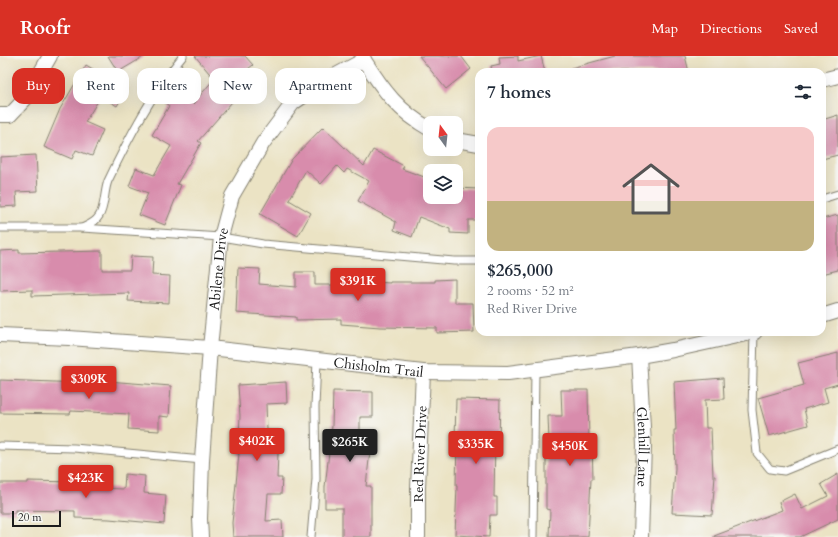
<!DOCTYPE html>
<meta charset="utf-8">
<style>
body{margin:0;font-family:Cardo,serif;background:#f6f6f7;color:#1f2937;height:100vh;display:flex;flex-direction:column;font-size:15px;white-space:nowrap}
*{box-sizing:border-box;margin:0}
p{font-size:13px;color:#747a83}
.icon{flex:none;width:22px;height:22px;fill:none;stroke:currentColor;stroke-width:2;stroke-linecap:round;stroke-linejoin:round}
.map{position:relative;flex:1;overflow:hidden}
.drawer{position:absolute;left:475px;top:12px;width:351px;height:268px;display:flex;flex-direction:column;background:#fff;border-radius:12px;box-shadow:0 4px 16px #0002}
.drawer>*{flex:none}
.top-card{position:absolute;left:12px;top:12px;width:380px;height:36px;display:flex;gap:8px}
.needle{width:26px;rotate:345deg}
.buttons{position:absolute;left:423px;top:60px;display:grid;gap:8px}
.buttons a{display:grid;place-items:center;width:40px;height:40px;border-radius:8px;background:#fff;box-shadow:0 4px 16px #0002;font-size:20px}
.scale{position:absolute;left:12px;bottom:10px;width:49px;box-sizing:border-box;padding-left:4px;border:2px solid #1c1c1c;border-top:0;font-size:11px;line-height:14px;white-space:nowrap;color:#1c1c1c;-webkit-text-stroke:3px #f6f6f2;paint-order:stroke}
.price{position:absolute;translate:-50% -34px;padding:0 9px;border-radius:4px;background:#d93025;color:#fff;font-size:13px;line-height:26px;filter:drop-shadow(0 1px 2px #0008)}
.price::after{content:'';position:absolute;left:50%;top:24px;width:12px;height:9px;margin-left:-6px;background:inherit;clip-path:polygon(0 0,100% 0,50% 100%)}
.price.on{background:#222;color:#fff}
ul{padding:0;list-style:none}
li{display:grid;align-content:center;gap:8px;height:212px;padding:0 12px}
li span{display:grid;place-items:center;height:124px;border-radius:12px;color:#555}
li>.icon{margin-inline-start:auto}
span .icon{width:72px;height:72px;fill:#fffc;stroke-width:1}
li b{font-size:17px}
h2{display:flex;justify-content:space-between;align-items:center;height:48px;padding:0 12px;font-size:17px}
.chip{padding:0 14px;border-radius:12px;background:#fff;box-shadow:0 4px 16px #0002;font-size:14px;line-height:36px}
.chip.on{background:#d93025;color:#fff}
header{display:flex;align-items:center;gap:24px;box-sizing:border-box;height:56px;padding:0 20px;background:#d93025;color:#fff}
header strong{font-size:19px}
nav{display:flex;gap:22px;margin-inline-start:auto;font-size:14px}
.map>svg:first-child{display:block}
.building{fill:#d88cac}
.lines{fill:none;stroke-linecap:round;stroke-linejoin:round}
.lane-casing{stroke:#848070;stroke-width:9}
.street-casing{stroke:#848070;stroke-width:16}
.lane{stroke:#fff;stroke-width:7}
.street{stroke:#fff;stroke-width:14}
.labels{text-anchor:middle;stroke-width:4;stroke-linejoin:round;paint-order:stroke}
.street-label{font-size:14px;fill:#1c1c1c;stroke:#f6f6f2}
</style>
<header>
<strong>Roofr</strong>
<nav><a>Map</a><a>Directions</a><a>Saved</a></nav>
</header>
<div class="map">
<svg width="838" height="481" viewBox="0 0 838 481">
<rect width="100%" height="100%" fill="#f6f6f2"/>
<filter id="ink" filterUnits="userSpaceOnUse"><feTurbulence type="fractalNoise" baseFrequency=".025" numOctaves="2"/><feDisplacementMap in="SourceGraphic" scale="8" xChannelSelector="R" yChannelSelector="G"/><feConvolveMatrix kernelMatrix="1 2 1 2 8 2 1 2 1" color-interpolation-filters="sRGB"/></filter>
<filter id="wash" filterUnits="userSpaceOnUse"><feTurbulence type="fractalNoise" baseFrequency=".012" numOctaves="4" result="noise"/><feDisplacementMap in="SourceGraphic" scale="16" xChannelSelector="R" yChannelSelector="G"/><feGaussianBlur stdDeviation="0.9" result="paint"/><feColorMatrix in="noise" values="0 0 0 0 0 0 0 0 0 0 0 0 0 0 0 0 0 1.4 0 .05"/><feComposite in="paint" operator="in"/></filter>
<g filter="url(#wash)">
<rect width="100%" height="100%" fill="#ebe3c4"/>
<g id="blocks">
<g class="building">
<polygon points="108,0 145,0 118,16"/>
<polygon points="195,0 245,0 253,9 243,17 253,28 232,46 198,85 201,87 177,128 181,129 165,169 139,159 148,137 129,130 136,112 154,119 171,90 152,79 169,50 159,42 169,27 193,48 214,23"/>
<polygon points="419,0 461,0 471,13 446,33"/>
<polygon points="518,0 518,5 541,0 545,16 492,16 491,10 500,8 499,1"/>
<polygon points="615,0 685,0 689,16 571,16 571,12"/>
<polygon points="86,9 127,33 117,50 101,40 85,66 103,74 92,100 76,94 72,103 44,91 60,53"/>
<polygon points="838,59 838,99 822,103 822,64"/>
<polygon points="323,71 364,110 373,94 404,110 402,113 430,123 430,141 456,141 456,132 479,133 479,164 468,164 468,178 450,177 450,173 419,161 412,181 394,174 396,166 358,145 369,125 347,113 344,117 337,110 321,128 306,114 289,144 311,157 298,180 260,158 292,103"/>
<polygon points="36,99 38,135 16,136 17,150 0,151 0,101"/>
<polygon points="838,159 838,214 822,218 822,163"/>
<polygon points="19,194 19,197 102,195 102,214 130,214 131,200 153,201 152,219 170,220 169,247 128,245 129,237 32,240 32,234 0,235 0,195"/>
<polygon points="238,212 260,213 259,228 296,231 296,216 315,216 315,229 344,229 344,224 390,227 390,226 435,226 435,224 455,223 455,247 473,247 474,276 437,277 437,272 380,271 341,268 341,263 296,264 296,261 236,257"/>
<polygon points="838,297 838,328 824,332 828,346 804,353 808,369 769,380 758,342 804,329 798,307"/>
<polygon points="723,322 724,343 705,344 706,372 711,372 713,420 715,420 712,459 672,457 675,412 674,374 676,374 674,326"/>
<polygon points="82,323 171,330 169,361 159,360 159,375 128,373 129,358 71,355 70,358 0,357 0,324 82,327"/>
<polygon points="286,326 287,347 266,348 267,374 279,374 277,422 282,422 281,438 268,438 266,465 282,464 283,481 233,481 232,467 239,398 238,398 240,360 238,329"/>
<polygon points="561,334 588,334 589,384 592,384 593,423 591,423 588,481 549,481 550,454 546,453 546,386 549,385 548,360 562,360"/>
<polygon points="333,335 373,336 373,361 360,361 360,385 371,386 366,430 371,430 371,481 342,481 342,452 325,452 325,431 332,370"/>
<polygon points="456,343 500,344 499,384 495,384 494,441 497,441 497,459 490,459 489,481 455,479 457,430 456,430 457,383 455,383"/>
<polygon points="76,416 98,416 97,432 124,433 125,418 145,420 144,437 166,439 164,468 109,463 75,462 75,455 15,454 15,457 0,457 0,427 28,427 28,425 75,426"/>
<polygon points="838,418 838,463 800,481 714,481 714,480 782,454 779,446 795,438 802,453 828,440 821,428"/>
</g>
</g>
</g>
<g filter="url(#ink)">
<use href="#blocks" fill-opacity="0" stroke="#848070" stroke-width="1"/>
<g class="lines">
<defs>
<g id="lane">
<polyline points="822,143 838,138"/>
<path d="M0,172H82C88,169 95,167 99,160C105,152 104,135 108,125C129,81 152,37 183,0"/>
<polyline points="82,172 221,181 263,188 454,205 479,205"/>
<polyline points="754,276 752,354 757,397 770,413 784,415 838,393"/>
<polyline points="0,390 74,392 202,404"/>
<polyline points="311,481 316,423 315,351 317,304"/>
<polyline points="533,481 535,314"/>
</g>
<g id="street">
<path d="M363,0L364,4C383,34 399,56 430,73"/>
<polyline points="822,24 838,20"/>
<polyline points="0,59 10,59 26,42 50,0"/>
<polyline points="456,84 479,88"/>
<polyline points="822,260 838,255"/>
<path id="s1" d="M0,279L69,282L210,292L423,316L508,317L639,300L673,294L755,276"/>
<path id="s2" d="M639,300L644,389L641,481"/>
<path id="s3" d="M201,481L200,463L202,404L210,292L221,181L232,140L263,87L293,47L327,24L364,4"/>
<path id="s4" d="M418,481V432L423,316"/>
</g>
</defs>
<use href="#lane" class="lane-casing"/>
<use href="#street" class="street-casing"/>
<use href="#lane" class="lane"/>
<use href="#street" class="street"/>
</g>
</g>
<g class="labels">
<g class="street-label">
<text dy="5" stroke="none"><textPath href="#s3" startOffset="269">Abilene Drive</textPath></text>
<text dy="5" stroke="none"><textPath href="#s1" startOffset="380">Chisholm Trail</textPath></text>
<text dy="5" stroke="none"><textPath href="#s2" startOffset="91">Glenhill Lane</textPath></text>
<text dy="5" stroke="none"><textPath href="#s4" startOffset="83">Red River Drive</textPath></text>
</g>
</g>
</svg>
<div class="buttons">
<a><svg class="needle" viewBox="-14 -14 28 28"><path d="M0-13l5 13h-10z" fill="#e53935"/><path d="M0 13l5-13h-10z" fill="#747a83"/></svg></a>
<a><svg class="icon" aria-label="layers" viewBox="0 0 24 24"><path d="M12 4l9 5-9 5-9-5zM3 14l9 5 9-5"/></svg></a>
</div>
<div class="scale">20 m</div>
<b class="price" style="left:358px;top:246px">$391K</b>
<b class="price" style="left:89px;top:344px">$309K</b>
<b class="price" style="left:257px;top:406px">$402K</b>
<b class="price on" style="left:350px;top:407px">$265K</b>
<b class="price" style="left:476px;top:409px">$335K</b>
<b class="price" style="left:570px;top:411px">$450K</b>
<b class="price" style="left:86px;top:443px">$423K</b>
<div class="top-card">
<a class="chip on">Buy</a>
<a class="chip">Rent</a>
<a class="chip">Filters</a>
<a class="chip">New</a>
<a class="chip">Apartment</a>
</div>
<section class="drawer">
<h2>7 homes<svg class="icon" aria-label="filters" viewBox="0 0 24 24"><path d="M4 7h16M4 17h16"/><circle cx="9" cy="7" r="2"/><circle cx="15" cy="17" r="2"/></svg></h2>
<ul>
<li><span style="background:linear-gradient(#f6c9c9 60%,#c2b280 0)"><svg class="icon" aria-label="home" viewBox="0 0 24 24"><path d="M3 11l9-7 9 7M6 9v11h12V9"/></svg></span><div><b>$265,000</b><p>2 rooms · 52 m²</p><p>Red River Drive</p></div></li>
</ul>
</section>
</div>
